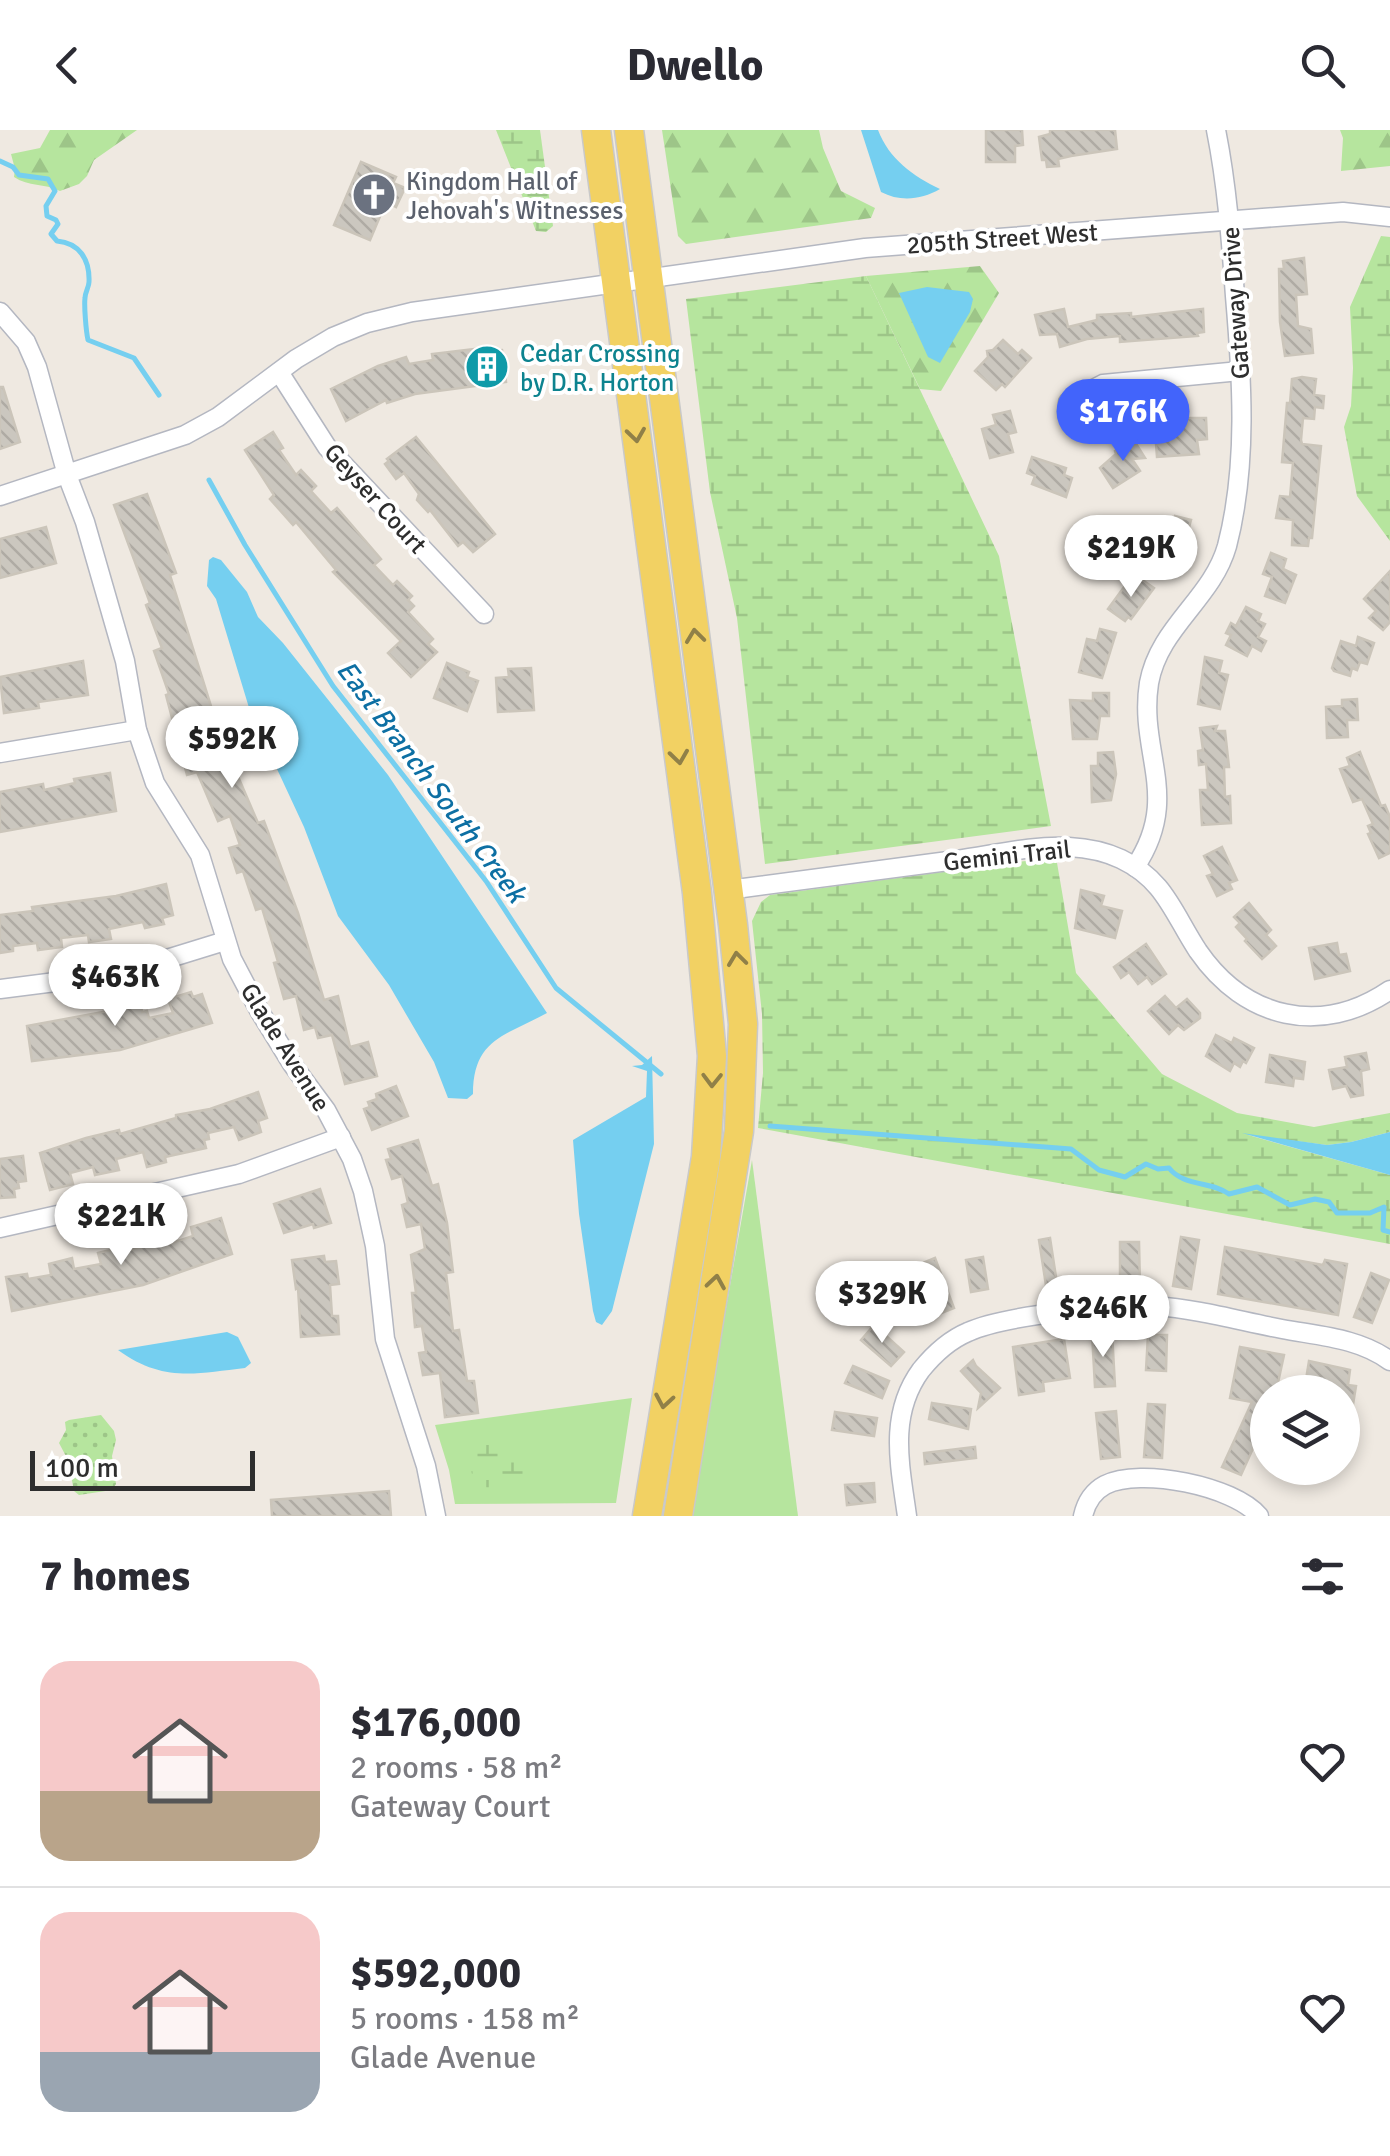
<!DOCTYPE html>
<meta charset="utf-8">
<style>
body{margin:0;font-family:Signika,sans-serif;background:#f7f7f7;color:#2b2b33;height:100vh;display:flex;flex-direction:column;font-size:38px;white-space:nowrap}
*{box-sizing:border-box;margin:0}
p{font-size:32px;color:#7c7c81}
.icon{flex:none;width:55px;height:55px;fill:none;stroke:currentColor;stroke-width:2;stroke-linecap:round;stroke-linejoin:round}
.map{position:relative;height:1386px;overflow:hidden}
.side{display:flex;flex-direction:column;background:#fff;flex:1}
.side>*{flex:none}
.tools{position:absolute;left:1250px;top:1245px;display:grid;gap:20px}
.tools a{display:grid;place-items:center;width:110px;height:110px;border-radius:50%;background:#fff;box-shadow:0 5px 15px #0003;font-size:50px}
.scale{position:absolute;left:30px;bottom:25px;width:225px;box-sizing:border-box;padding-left:10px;border:5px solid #2e2e2e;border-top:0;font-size:28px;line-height:35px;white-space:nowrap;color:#2e2e2e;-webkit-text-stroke:8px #fff;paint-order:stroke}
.price{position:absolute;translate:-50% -85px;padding:0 22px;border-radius:35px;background:#fff;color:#222;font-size:32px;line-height:65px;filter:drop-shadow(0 2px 5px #0008)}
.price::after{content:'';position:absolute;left:50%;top:60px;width:30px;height:22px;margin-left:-15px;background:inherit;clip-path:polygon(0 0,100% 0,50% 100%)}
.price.selected{background:#4264fb;color:#fff}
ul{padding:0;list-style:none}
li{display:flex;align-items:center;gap:30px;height:250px;padding:0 40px}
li+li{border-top:2px solid #e1e1e2}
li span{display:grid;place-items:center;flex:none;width:280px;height:200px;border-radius:30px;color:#555}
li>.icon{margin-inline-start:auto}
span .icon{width:120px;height:120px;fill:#fffc;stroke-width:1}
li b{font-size:42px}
h2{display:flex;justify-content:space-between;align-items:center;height:120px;padding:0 40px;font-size:42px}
header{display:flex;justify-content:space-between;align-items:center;height:130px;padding:0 40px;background:#fff;font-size:45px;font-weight:700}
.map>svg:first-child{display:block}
.grass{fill:#b6e59e}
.forest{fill:url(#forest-firs)}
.wetland{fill:url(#wetland-marsh)}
.park{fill:url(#park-dots)}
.water{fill:#75cff0}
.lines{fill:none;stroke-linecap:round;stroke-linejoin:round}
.stream{stroke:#75cff0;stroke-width:5}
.building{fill:url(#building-back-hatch);stroke:#cbc5ba;stroke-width:2.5}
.street-casing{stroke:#b4b7c1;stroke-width:21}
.primary-casing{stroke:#c9c9c9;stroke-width:31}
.street{stroke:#fff;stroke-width:18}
.primary{stroke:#f2d163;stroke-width:28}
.oneway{stroke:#908048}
.labels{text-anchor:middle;stroke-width:8;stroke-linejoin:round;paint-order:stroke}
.worship-label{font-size:25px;fill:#5b616d;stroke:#fff;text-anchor:start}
.street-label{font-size:25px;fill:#2e2e2e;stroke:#fff}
.culture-label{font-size:25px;fill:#0d838f;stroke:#fff;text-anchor:start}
.water-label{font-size:28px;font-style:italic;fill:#0d6fa3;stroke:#fff}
</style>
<header><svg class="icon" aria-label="back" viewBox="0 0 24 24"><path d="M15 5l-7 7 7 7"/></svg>Dwello<svg class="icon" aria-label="search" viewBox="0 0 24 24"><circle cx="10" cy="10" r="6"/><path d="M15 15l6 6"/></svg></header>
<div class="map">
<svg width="1390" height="1386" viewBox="0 0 1390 1386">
<defs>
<pattern id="forest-firs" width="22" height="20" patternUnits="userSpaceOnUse" patternTransform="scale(2.5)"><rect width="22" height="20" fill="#b6e59e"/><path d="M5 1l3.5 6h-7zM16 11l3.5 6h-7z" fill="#9dc588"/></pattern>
<pattern id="wetland-marsh" width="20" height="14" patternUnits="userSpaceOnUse" patternTransform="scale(2.5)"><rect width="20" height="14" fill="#b6e59e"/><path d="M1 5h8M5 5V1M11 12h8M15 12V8" fill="none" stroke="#9dc588"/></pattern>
<pattern id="park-dots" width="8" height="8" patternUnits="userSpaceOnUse" patternTransform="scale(2.5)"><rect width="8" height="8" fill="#b6e59e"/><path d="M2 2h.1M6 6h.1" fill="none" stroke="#9dc588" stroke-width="1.8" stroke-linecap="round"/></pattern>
<pattern id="building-back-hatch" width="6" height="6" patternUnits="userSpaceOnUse" patternTransform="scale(2.5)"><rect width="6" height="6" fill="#cbc7bf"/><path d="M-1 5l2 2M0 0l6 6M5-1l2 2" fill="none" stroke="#afaba4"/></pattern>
</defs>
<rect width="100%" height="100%" fill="#efe9e1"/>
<g class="grass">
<polygon points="752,1030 798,1386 693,1386 707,1287"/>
<polygon points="632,1268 616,1373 455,1374 449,1340 435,1295"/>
</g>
<g class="forest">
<path d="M50,0H137L94,30L87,46L79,54L60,61C44,53 29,57 14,47L15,39L11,24L40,18Z"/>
<polygon points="662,0 819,0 823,18 841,61 875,78 871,88 686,114 678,106"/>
<polygon points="1340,0 1390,0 1390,36 1341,41 1343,8"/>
<polygon points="980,136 999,163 941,261 920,259 866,146"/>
</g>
<g class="wetland">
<polygon points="496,0 540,0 553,96 546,102 536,101"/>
<polygon points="1381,106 1390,107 1390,411 1357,366 1344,297 1351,276 1353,238 1350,177"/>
<polygon points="866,146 999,426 1051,696 765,734 737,488 710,362 686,169"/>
<polygon points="1056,727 1076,843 1162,944 1237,983 1314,997 1390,983 1390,1002 1351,1012 1327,1015 1248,1005 1390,1045 1390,1114 758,998 763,943 762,884 752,791 761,772 770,765"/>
<path d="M502,1311C535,1314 529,1333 517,1358L477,1357C469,1343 469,1329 477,1315Z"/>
</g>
<polygon class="park" points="101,1285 114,1301 116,1310 112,1326 116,1354 112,1360 79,1365 74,1361 68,1330 59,1313 66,1300 65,1292 69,1290"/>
<g class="water">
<path d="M861,0H878C889,29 913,46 940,59C921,70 900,72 881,62Z"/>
<polygon points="927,157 969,162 973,169 970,182 940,233 928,227 899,163"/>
<path d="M213,427L221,430L247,462L258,487L283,513L388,645L547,883C505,906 473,909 473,964L467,969L448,968L434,932L389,855L338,786L304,697L250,581L216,469L207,456L209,430Z"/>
<polygon points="652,926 654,1014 612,1181 602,1195 596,1192 593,1181 579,1084 573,1010 646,967 647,941 632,936 642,935"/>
<polygon points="1390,1002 1390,1045 1242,1003 1327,1015 1351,1012"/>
<path d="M227,1202L238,1207L251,1233L245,1238C194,1244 162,1252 118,1220Z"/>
</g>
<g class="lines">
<g class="stream">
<path d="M0,31L13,37L19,45L48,49L55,61L46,76L47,86L56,90L58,94L51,104L57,111C79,113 90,129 89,152C89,157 85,162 85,168C84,176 86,201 88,210L134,228L159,265"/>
<polyline points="209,350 245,415 333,556 486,751 556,858 661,944"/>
<path d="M770,996L1071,1019L1099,1040L1125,1047L1146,1034L1158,1039L1169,1038C1184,1057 1212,1051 1229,1064L1257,1057L1290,1075L1315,1069L1329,1072L1337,1083H1370L1384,1077L1383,1100L1390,1102"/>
</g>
</g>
<g class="building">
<polygon points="986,0 1022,0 1023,15 1015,16 1015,32 986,32"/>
<polygon points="1050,0 1115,0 1117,19 1071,26 1058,29 1059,36 1047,37 1046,30 1042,30 1039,7 1050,4"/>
<polygon points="361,32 396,47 393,53 405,58 396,77 386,72 370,110 334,95"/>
<polygon points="1304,128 1307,164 1296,165 1298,196 1311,199 1313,223 1285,226 1280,192 1279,139 1284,139 1283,131"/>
<polygon points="1064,179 1068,197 1097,190 1097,185 1131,183 1131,187 1203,179 1204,202 1197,203 1198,206 1120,212 1120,206 1087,209 1060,217 1057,204 1040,205 1035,185"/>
<polygon points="1003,210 1018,224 1022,220 1031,228 1005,257 1002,254 996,260 975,241 988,227 987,221 993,220"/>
<polygon points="490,217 491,221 502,220 506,252 415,264 387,273 386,270 346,291 331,259 378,236 406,227 409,234 433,230 432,224"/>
<polygon points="1302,247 1316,249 1314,265 1324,266 1323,278 1315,277 1314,289 1303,288 1301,310 1302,314 1321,316 1312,408 1309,408 1308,416 1292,415 1293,390 1276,388 1280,366 1290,367 1293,333 1282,332 1287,273 1290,273 1292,249"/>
<polygon points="0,257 3,257 20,312 0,319"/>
<polygon points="1010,281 1016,302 1008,304 1013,322 990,328 982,299 996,295 993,285"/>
<polygon points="1182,288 1206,288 1207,309 1197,310 1199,324 1157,327 1155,300 1182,298"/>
<polygon points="273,302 283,318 279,320 296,345 301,340 316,356 311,361 331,383 337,378 381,429 374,435 393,455 397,451 412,466 408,470 414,476 408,482 433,509 428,514 437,522 411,547 388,523 401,511 333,442 336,440 296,392 293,395 270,369 274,365 245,320"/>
<polygon points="416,307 495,404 473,422 463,412 458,416 430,380 428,382 417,370 419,364 404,343 396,349 385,334 389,331 387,329"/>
<polygon points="1133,309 1145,328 1132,329 1140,341 1113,358 1100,338 1116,324 1115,321"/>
<polygon points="1032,327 1066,338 1064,345 1072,348 1066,367 1032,354 1035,346 1027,343"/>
<polygon points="147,364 176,443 170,445 215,589 208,591 226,648 237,644 258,693 264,691 298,783 324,870 338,866 350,917 368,912 377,946 345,954 332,905 318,908 315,897 304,900 296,866 284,869 274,833 278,832 262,778 256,780 243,741 237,743 229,718 240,715 230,686 218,691 197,642 187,645 166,565 169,564 154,521 162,518 146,475 150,473 114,375"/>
<polygon points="1175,386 1191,390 1185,412 1179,410 1176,419 1172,418 1170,423 1150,418 1157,392 1172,396"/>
<polygon points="46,397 56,433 0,448 0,409"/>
<polygon points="1271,423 1286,429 1283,439 1296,445 1285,473 1265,466 1272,447 1263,444"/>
<polygon points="1390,441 1390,492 1383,500 1369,488 1376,481 1364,469"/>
<polygon points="1141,449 1154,458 1131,489 1128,487 1125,491 1108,479 1127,453 1134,458"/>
<polygon points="1246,477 1261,484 1258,491 1265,494 1258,507 1266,511 1261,521 1252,516 1247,526 1226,515 1231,505 1226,503 1231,493 1236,496"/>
<polygon points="1100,499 1116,503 1102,548 1079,542 1087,509 1097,511"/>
<polygon points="1358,507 1374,513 1367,534 1360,532 1357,540 1352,538 1350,546 1334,541 1332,538 1341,511 1356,516"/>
<polygon points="1205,527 1222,531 1219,543 1228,545 1220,579 1198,574"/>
<polygon points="83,531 88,565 38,572 39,578 4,583 0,547"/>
<polygon points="447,533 469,542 467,547 478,551 467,581 434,568"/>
<polygon points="531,538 534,580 498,582 496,548 509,547 508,539"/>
<polygon points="1093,563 1109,563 1109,586 1100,586 1097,609 1073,609 1070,570 1093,571"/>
<polygon points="1357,569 1358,590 1347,590 1348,607 1327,608 1326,577 1342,576 1342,570"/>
<polygon points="1217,596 1215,601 1225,601 1229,637 1224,637 1225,667 1230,666 1231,693 1202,695 1200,660 1208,660 1206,634 1199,635 1198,621 1203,620 1200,598"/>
<polygon points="1113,622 1116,644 1111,670 1092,672 1091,636 1098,636 1098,623"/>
<polygon points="1360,622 1381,676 1385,675 1390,687 1390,723 1379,728 1368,704 1371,703 1368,696 1373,694 1362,669 1353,672 1340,639 1350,636 1347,628"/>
<polygon points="110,643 116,681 0,702 0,662 43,654 44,660 75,653 74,649"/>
<polygon points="1222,717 1237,750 1229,753 1232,759 1217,766 1207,746 1213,744 1204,726"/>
<polygon points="166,754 173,785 162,788 164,794 145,798 143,792 109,799 111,809 89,812 88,805 61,808 62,817 38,820 37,813 13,816 13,821 0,823 0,785 33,781 32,777 116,766"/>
<polygon points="1081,760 1104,766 1101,776 1122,781 1115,808 1075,798"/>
<polygon points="1249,773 1271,800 1266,805 1276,816 1262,829 1245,811 1247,809 1236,797 1240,793 1234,787"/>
<polygon points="1337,813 1339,825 1346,824 1350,841 1315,849 1309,818"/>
<polygon points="1146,814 1166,844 1152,854 1147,847 1138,854 1129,842 1121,848 1114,837"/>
<polygon points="191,862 193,867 202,864 212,893 120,920 32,931 27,896 141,875 142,882 147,881 149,888 173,883 168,869"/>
<polygon points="1165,866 1176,878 1187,869 1200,883 1200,888 1184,900 1178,895 1169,904 1148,881"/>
<polygon points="1216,905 1232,913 1234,908 1254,918 1246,933 1243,931 1240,937 1234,933 1230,941 1206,926"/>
<polygon points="1366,923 1369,939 1361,941 1363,965 1351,967 1346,956 1333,959 1329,940 1347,937 1345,927"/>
<polygon points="1270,925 1305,932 1303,949 1294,948 1293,956 1266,952"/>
<polygon points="396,956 408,986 372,1000 364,979 370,977 368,972 377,969 376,964"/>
<polygon points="258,962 267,988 258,991 261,1002 239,1010 234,997 208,1003 209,1009 204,1010 206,1018 165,1027 166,1032 147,1037 143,1022 116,1029 119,1040 95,1045 93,1037 70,1043 73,1054 50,1060 40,1023 86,1008 119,1000 120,1004 176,988 176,985 210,979"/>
<polygon points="418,1010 432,1056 438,1054 447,1093 453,1142 446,1143 453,1201 459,1200 467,1251 474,1251 478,1283 445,1287 440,1243 423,1245 419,1223 426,1222 422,1196 415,1197 412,1163 416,1163 411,1125 425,1119 421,1094 407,1097 402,1075 408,1073 402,1046 392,1049 386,1030 391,1029 388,1019"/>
<polygon points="23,1026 26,1051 18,1052 19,1058 14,1059 15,1067 0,1068 0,1029"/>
<polygon points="320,1059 331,1093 314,1098 313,1094 284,1103 274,1074"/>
<polygon points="221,1088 232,1124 143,1155 12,1181 6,1147 27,1144 28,1149 51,1145 49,1134 72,1128 74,1139 101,1134 98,1123 119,1118 120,1122 147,1116 146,1111 166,1105 169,1114 193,1106 191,1097"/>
<polygon points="1181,1107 1199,1110 1191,1159 1173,1156"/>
<polygon points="1050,1108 1058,1160 1047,1162 1039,1110"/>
<polygon points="1120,1112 1139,1112 1140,1155 1120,1155"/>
<polygon points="1225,1117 1323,1135 1325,1130 1347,1134 1338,1185 1218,1164"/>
<polygon points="324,1126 325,1132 336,1131 339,1154 330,1155 332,1186 338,1186 339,1204 301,1207 298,1158 296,1159 292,1130"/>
<polygon points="983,1127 988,1159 971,1162 966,1130"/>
<polygon points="935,1128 954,1178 936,1185 918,1135"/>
<polygon points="1371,1143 1389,1150 1372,1193 1354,1187"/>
<polygon points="874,1195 904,1222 891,1236 861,1210"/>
<polygon points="1112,1202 1115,1256 1095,1257 1092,1203"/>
<polygon points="1148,1205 1167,1205 1166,1241 1146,1240"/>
<polygon points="1064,1209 1070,1248 1043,1252 1044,1261 1019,1265 1013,1217"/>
<polygon points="1240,1217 1284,1225 1276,1262 1268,1262 1268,1275 1258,1273 1253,1300 1260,1303 1241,1345 1222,1337 1252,1272 1230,1268"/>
<polygon points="973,1230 976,1236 1000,1258 978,1278 981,1263 961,1241"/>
<polygon points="1309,1231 1350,1240 1348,1255 1356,1256 1349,1299 1342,1299 1342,1262 1304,1262"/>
<polygon points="853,1236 889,1251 882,1268 845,1253"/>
<polygon points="932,1273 971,1279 968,1299 929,1289"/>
<polygon points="1148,1274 1165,1275 1162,1328 1144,1327"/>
<polygon points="1116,1281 1120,1327 1101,1329 1096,1283"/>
<polygon points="835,1282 877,1288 874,1306 832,1300"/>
<polygon points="975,1317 976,1328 925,1334 924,1323"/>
<polygon points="874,1353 875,1372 847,1375 845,1355"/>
<polygon points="389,1361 391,1386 272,1386 271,1370"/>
</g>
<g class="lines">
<defs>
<g id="street">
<polyline points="0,182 26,212 37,237 67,345 85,392 125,531 137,600 155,653 200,725 232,829 260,882 292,934 326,980 352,1029 363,1061 375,1116 385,1209 426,1336 436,1386"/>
<polyline points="279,242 327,317 484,484"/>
<polyline points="1068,272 1103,254 1240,241"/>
<polyline points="0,366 185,305 218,287 296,229 333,207 367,193 412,182 865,118 1343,82 1390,87"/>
<polyline points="0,623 137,600"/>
<path d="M1135,737C1182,667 1138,623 1149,553C1159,497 1212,469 1227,416C1248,335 1242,248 1235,166C1231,110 1227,55 1216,0"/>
<path d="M728,760C804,750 880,740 956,730C993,725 1032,715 1069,717C1088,718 1104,721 1121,729C1165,750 1173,783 1198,821C1245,889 1321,907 1390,860"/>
<polyline points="0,859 118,844 225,811"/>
<polyline points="0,1098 239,1044 341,1007"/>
<path d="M907,1386C900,1335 888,1285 921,1240C934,1224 949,1210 968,1202C1002,1186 1117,1173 1155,1176C1198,1179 1240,1191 1282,1199C1319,1206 1359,1208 1390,1231"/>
<path d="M1083,1386C1086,1373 1092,1362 1105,1355C1140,1337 1234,1356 1259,1386"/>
</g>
<g id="primary">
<polyline points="596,0 697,763 712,926 706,1027 647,1386"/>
<polyline points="629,0 733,795 743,894 739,1001 678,1386"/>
</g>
</defs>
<use href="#street" class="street-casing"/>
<use href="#primary" class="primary-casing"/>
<use href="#street" class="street"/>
<use href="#primary" class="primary"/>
</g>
<defs><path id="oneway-chevron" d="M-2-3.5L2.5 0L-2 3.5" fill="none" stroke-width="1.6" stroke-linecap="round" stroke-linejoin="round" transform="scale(2.5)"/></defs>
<g class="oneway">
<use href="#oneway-chevron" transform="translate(636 305) rotate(82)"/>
<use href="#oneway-chevron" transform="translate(695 506) rotate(-97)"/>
<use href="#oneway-chevron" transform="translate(679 627) rotate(82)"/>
<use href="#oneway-chevron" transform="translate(737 829) rotate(-97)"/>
<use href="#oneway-chevron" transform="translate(712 950) rotate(91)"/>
<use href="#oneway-chevron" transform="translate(716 1152) rotate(-81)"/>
<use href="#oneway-chevron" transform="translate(664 1271) rotate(100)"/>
</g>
<defs>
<symbol id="church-disc" viewBox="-11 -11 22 22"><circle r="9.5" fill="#6b7280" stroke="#fff"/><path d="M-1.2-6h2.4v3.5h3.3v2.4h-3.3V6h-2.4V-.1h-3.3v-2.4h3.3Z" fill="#fff"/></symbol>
<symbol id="building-disc" viewBox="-11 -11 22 22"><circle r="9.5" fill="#0f9aa8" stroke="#fff"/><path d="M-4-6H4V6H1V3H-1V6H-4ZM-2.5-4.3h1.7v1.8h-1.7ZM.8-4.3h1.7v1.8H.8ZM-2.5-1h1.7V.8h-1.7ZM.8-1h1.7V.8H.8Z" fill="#fff"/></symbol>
</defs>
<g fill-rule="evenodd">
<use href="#church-disc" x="349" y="40" width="50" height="50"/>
<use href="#building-disc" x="462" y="212" width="50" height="50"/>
</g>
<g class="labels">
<g class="worship-label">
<text x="406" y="60">Kingdom Hall of<tspan x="406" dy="29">Jehovah's Witnesses</tspan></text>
</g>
<g class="street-label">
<text transform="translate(1002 108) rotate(-4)" y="9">205th Street West</text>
<text transform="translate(1235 173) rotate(-94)" y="9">Gateway Drive</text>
<text transform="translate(376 368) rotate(48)" y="9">Geyser Court</text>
<text transform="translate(1007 725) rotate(-6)" y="9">Gemini Trail</text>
<text transform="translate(286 917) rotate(58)" y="9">Glade Avenue</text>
</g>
<g class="culture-label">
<text x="520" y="232">Cedar Crossing<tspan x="520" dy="29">by D.R. Horton</tspan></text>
</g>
<g class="water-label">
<text transform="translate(432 651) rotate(53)" y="10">East Branch South Creek</text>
</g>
</g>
</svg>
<div class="tools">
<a><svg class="icon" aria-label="layers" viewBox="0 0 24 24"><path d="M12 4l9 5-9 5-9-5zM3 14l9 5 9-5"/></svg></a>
</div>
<div class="scale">100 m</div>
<b class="price selected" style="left:1123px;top:334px">$176K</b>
<b class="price" style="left:1131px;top:470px">$219K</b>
<b class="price" style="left:232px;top:661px">$592K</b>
<b class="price" style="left:115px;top:899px">$463K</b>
<b class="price" style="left:121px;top:1138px">$221K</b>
<b class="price" style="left:882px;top:1216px">$329K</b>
<b class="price" style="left:1103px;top:1230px">$246K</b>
</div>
<section class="side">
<h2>7 homes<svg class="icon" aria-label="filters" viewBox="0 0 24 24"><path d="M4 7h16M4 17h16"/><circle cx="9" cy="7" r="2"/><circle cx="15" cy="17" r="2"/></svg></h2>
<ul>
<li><span style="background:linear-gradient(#f6c9c9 65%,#b9a48a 0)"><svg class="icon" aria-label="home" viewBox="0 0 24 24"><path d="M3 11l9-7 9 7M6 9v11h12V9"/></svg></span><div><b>$176,000</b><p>2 rooms · 58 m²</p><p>Gateway Court</p></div><svg class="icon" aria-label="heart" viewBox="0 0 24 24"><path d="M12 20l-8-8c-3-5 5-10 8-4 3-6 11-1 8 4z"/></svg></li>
<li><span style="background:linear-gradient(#f6c9c9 70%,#9aa5b1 0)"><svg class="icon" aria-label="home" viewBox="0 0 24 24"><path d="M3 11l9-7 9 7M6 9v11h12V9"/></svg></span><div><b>$592,000</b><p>5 rooms · 158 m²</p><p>Glade Avenue</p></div><svg class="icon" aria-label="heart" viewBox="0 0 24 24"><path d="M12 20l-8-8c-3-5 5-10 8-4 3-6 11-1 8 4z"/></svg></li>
</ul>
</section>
